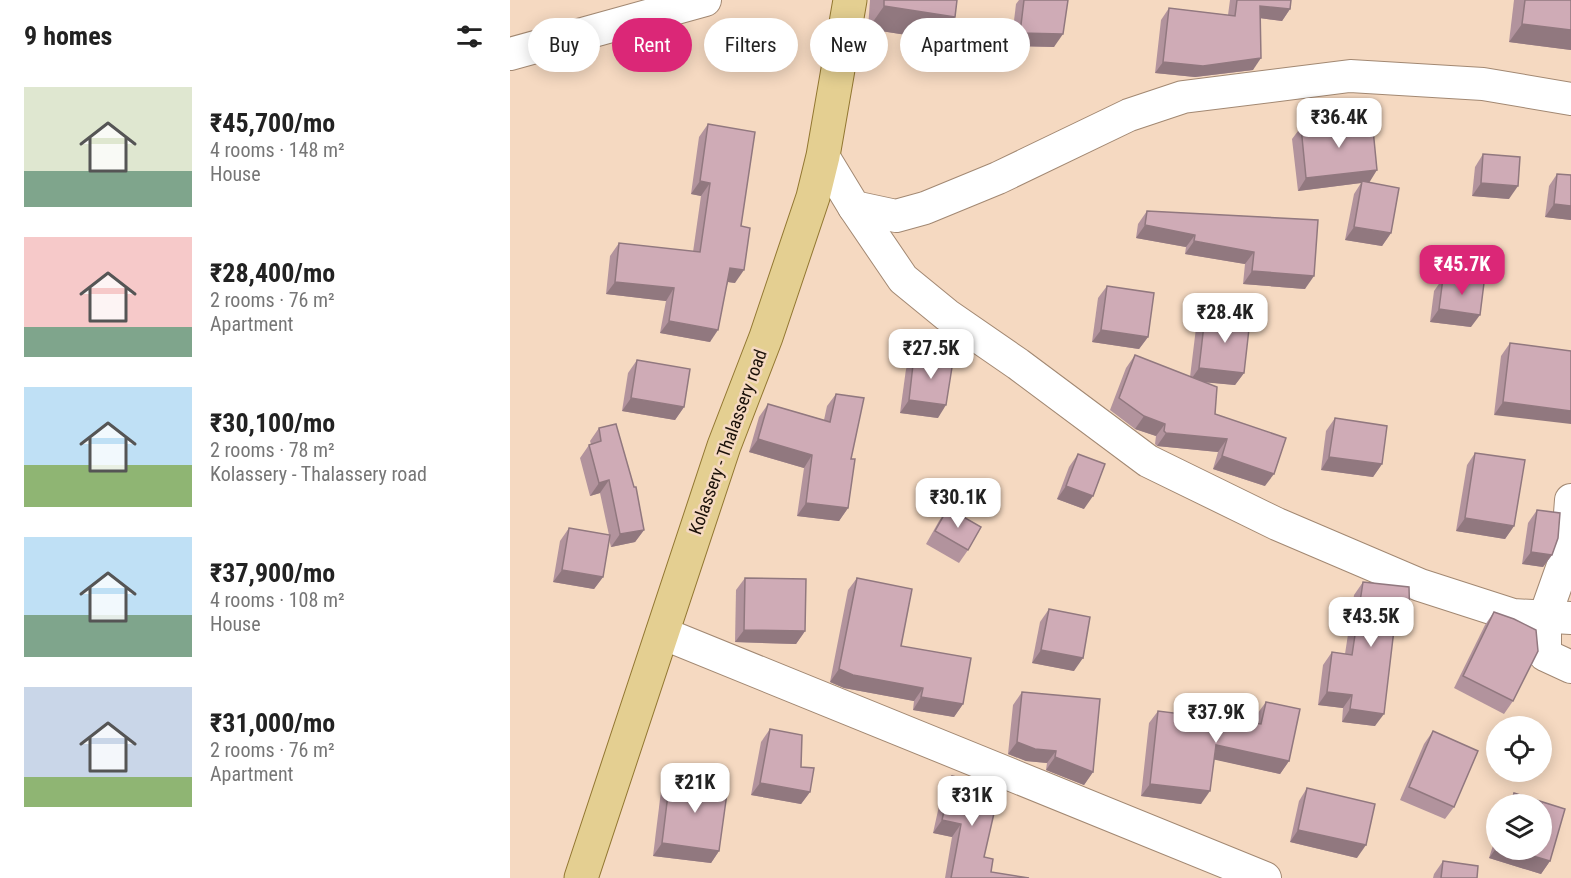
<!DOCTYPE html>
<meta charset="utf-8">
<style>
body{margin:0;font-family:"Roboto Condensed",sans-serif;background:#f2f2f2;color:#222;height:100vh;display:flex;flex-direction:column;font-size:22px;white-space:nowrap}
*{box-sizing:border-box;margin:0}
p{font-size:20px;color:#767676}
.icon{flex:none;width:33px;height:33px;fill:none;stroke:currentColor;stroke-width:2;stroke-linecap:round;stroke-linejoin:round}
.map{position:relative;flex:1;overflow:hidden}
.panel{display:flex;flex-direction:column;background:#fff;width:510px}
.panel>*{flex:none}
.guide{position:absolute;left:18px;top:18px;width:570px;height:54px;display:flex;gap:12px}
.fabs{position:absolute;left:976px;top:716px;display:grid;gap:12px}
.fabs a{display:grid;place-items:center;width:66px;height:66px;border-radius:50%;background:#fff;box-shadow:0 3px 15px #0003;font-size:30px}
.price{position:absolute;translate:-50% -51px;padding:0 14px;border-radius:12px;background:#fff;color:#222;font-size:20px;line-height:39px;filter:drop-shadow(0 2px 3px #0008)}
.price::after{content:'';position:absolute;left:50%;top:36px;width:18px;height:14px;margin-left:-9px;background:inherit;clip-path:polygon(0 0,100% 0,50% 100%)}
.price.selected{background:#db2777;color:#fff}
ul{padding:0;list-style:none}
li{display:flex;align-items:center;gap:18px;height:150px;padding:0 24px}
li span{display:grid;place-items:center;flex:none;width:168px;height:120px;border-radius:0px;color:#555}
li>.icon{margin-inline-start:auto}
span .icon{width:72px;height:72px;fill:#fffc;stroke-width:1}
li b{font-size:26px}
h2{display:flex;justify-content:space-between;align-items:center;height:72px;padding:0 24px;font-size:26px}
.pill{padding:0 21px;border-radius:27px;background:#fff;box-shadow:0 3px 15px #0003;font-size:21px;line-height:54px}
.pill.selected{background:#db2777;color:#fff}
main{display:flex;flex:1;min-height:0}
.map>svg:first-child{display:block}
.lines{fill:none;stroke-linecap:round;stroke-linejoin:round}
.minor-casing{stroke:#a28872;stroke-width:34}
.major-casing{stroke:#927731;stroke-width:35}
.minor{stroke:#fff;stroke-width:32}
.major{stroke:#e4cf91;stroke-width:33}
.wall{fill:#b2939d}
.shaded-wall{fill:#91787f}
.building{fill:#cfabb6;stroke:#91787f;stroke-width:1.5}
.labels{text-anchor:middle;stroke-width:5;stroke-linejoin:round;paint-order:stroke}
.street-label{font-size:18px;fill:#1a1008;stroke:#f5d9c1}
</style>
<main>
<section class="panel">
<h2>9 homes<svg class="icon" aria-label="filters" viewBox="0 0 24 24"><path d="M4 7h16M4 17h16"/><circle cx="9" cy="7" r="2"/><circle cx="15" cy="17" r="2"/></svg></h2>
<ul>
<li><span style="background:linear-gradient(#dfe7d0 70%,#7fa58c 0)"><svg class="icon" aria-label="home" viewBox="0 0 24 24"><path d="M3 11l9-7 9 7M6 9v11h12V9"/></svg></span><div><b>₹45,700/mo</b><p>4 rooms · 148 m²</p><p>House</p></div></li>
<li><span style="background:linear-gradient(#f6c9c9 75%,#7fa58c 0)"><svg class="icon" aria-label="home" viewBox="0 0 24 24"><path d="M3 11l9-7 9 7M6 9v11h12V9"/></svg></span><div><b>₹28,400/mo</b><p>2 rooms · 76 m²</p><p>Apartment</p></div></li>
<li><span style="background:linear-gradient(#bfe0f5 65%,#8fb573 0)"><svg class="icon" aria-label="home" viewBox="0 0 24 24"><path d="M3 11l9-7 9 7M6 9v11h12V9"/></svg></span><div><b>₹30,100/mo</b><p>2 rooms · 78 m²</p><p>Kolassery - Thalassery road</p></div></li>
<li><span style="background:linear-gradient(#bfe0f5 65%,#7fa58c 0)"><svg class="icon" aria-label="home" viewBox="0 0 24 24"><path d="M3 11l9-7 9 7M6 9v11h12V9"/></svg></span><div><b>₹37,900/mo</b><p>4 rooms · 108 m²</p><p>House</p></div></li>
<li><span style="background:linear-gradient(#c9d6e8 75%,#8fb573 0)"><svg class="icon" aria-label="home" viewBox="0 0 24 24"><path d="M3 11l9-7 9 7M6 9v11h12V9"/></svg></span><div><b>₹31,000/mo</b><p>2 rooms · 76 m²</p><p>Apartment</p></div></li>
</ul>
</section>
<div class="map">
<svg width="1061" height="878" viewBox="0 0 1061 878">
<rect width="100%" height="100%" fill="#f5d9c1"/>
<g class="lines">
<defs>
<g id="minor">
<polyline points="0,54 195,0"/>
<polyline points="313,156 344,207 386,216 415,208 488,178 619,115 673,97 840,76 973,84 1061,99"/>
<polyline points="344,207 393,279 437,315 508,364 638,461 767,524 910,585 1003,615 1061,618"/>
<polyline points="1061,500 1057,554 1035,616 1035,655 1061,667"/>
<polyline points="152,633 755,878"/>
</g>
<polyline id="major" points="71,878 214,446 256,337 303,197 313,156 340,0"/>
</defs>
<use href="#minor" class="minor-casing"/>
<use href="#major" class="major-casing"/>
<use href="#minor" class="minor"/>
<use href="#major" class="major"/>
</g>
<g class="wall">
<polygon points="360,0 447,0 445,17 429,40 358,29"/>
<polygon points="509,0 558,0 544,47 501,46 506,4"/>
<polygon points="720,0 781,0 780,9 772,21 750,18 743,70 685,77 645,73 651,20 659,8 718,15"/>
<polygon points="1004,0 1061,0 1061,50 999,42"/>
<polygon points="198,124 231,226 225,283 218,282 200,342 150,333 156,301 96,294 100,256 109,243 183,252 191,196 181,194 189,137"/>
<polygon points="791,127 859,182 881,233 872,246 835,240 844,194 851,183 788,191 782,139"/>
<polygon points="973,154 999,199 962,196 965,167"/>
<polygon points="1047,174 1061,175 1061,220 1035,217 1039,186"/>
<polygon points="637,211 808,220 795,289 733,284 735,264 675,254 676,247 626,238 628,224"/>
<polygon points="933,278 961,327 920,322 924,291"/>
<polygon points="597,286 638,337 629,349 582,342 588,298"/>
<polygon points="695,316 734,373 725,385 695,382 705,414 755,486 703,469 708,452 647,446 645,444 646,436 625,429 600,410 616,368 625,355 680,377 686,328"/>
<polygon points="1000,343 1061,351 984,415 991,356"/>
<polygon points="404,356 428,418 390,413 396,369"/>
<polygon points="127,360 174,407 165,420 112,411 118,373"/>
<polygon points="326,394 341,459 338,508 329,521 287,516 294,468 239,452 249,417 258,404 314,420 317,406"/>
<polygon points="825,418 872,464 863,477 811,470 816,431"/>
<polygon points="89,428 134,530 125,542 101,547 99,539 93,577 84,589 43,582 50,541 59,528 99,535 90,493 80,496 70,458 79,445 81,444 80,441"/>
<polygon points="965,453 1004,526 995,539 946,531 957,465"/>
<polygon points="568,454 574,509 547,499 559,467"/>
<polygon points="438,508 458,550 449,563 416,544 429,521"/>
<polygon points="1027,510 1042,555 1033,567 1012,564 1018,523"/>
<polygon points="235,578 295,631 286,644 225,642 226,590"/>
<polygon points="347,578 391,646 453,704 444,717 403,710 404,701 334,688 320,682 338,590"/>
<polygon points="853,582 891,635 884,635 865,726 832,722 833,708 808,705 813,665 822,652 835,654 844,595"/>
<polygon points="539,609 564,671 522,663 530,622"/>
<polygon points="984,612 1003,701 994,714 944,688 975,625"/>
<polygon points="512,692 583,772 574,785 536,770 537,763 516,761 498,754 503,705"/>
<polygon points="756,702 779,761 770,774 704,759 691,804 631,796 639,723 648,711 745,723 747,714"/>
<polygon points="260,729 291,767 300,792 291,804 241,795 251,742"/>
<polygon points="923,731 944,807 935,819 890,800 914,744"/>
<polygon points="442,776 481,872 519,878 435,878 442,837 423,833 433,788"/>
<polygon points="160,778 209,851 201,863 143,856 151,791"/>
<polygon points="797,788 847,858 780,842 789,801"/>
<polygon points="1004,793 1055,809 1040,861 1031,874 979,858 987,833 987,849 1032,849 1032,804 997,804"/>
<polygon points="933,861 967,878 923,878 924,874"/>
</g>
<g class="shaded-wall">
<polygon points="374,6 445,17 429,40 358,29"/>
<polygon points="750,6 780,9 772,21 742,17"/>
<polygon points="1012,24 1061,30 1061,50 999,42"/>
<polygon points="510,33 553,34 544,47 501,46"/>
<polygon points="751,58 743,70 685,77 645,73 653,62"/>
<polygon points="867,170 859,183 852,181 851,183 788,191 796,178"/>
<polygon points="190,181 200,183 191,196 181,194"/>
<polygon points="971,183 1008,186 999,199 962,196"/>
<polygon points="1044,204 1061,206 1061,220 1035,217"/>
<polygon points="635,225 685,235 676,247 626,238"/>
<polygon points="844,227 881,233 872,246 835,240"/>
<polygon points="684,241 744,252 735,264 675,254"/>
<polygon points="220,268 234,270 225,283 211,281"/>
<polygon points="742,271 804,276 795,289 733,284"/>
<polygon points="105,282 164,288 156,301 96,294"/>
<polygon points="929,309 970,315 961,327 920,322"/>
<polygon points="159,321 208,330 200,342 150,333"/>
<polygon points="591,330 638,337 629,349 582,342"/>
<polygon points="689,368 734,373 725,385 680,381"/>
<polygon points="121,398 174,407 165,420 112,411"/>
<polygon points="399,400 436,405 428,418 390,413"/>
<polygon points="993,402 1061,411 1061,424 984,415"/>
<polygon points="634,416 655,424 646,436 625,429"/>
<polygon points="656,433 717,439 708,452 647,446"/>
<polygon points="248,439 302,455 294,468 239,452"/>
<polygon points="712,456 764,474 755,486 703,469"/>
<polygon points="819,457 872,464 863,477 811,470"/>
<polygon points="99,480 90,493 80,496 89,483"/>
<polygon points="556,486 583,496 574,509 547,499"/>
<polygon points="296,503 338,508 329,521 287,516"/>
<polygon points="955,518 1004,526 995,539 946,531"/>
<polygon points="134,530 125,542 101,547 110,534"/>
<polygon points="1021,552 1042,555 1033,567 1012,564"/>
<polygon points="52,570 93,577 84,589 43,582"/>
<polygon points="885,621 900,623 891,635 876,634"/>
<polygon points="234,630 295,631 286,644 225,642"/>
<polygon points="531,650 573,658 564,671 522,663"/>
<polygon points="329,669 413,688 404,701 334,688 320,682"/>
<polygon points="817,692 842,695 833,708 808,705"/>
<polygon points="411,697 453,704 444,717 403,710"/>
<polygon points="840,709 874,714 865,726 832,722"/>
<polygon points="507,742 546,751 537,763 516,761 498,754"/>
<polygon points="706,745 779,761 770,774 697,758"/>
<polygon points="545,757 583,772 574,785 536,770"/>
<polygon points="250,783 300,792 291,804 241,795"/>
<polygon points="640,784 700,791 691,804 631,796"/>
<polygon points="432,820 451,824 442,837 423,833"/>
<polygon points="788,830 856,845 847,858 780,842"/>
<polygon points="152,843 209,851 201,863 143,856"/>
<polygon points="987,847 987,849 999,849 1040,861 1031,874 979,858"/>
</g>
<g class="building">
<polygon points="374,0 447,0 445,17 374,6"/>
<polygon points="514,0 558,0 553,34 510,33"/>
<polygon points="727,0 781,0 780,9 750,6 751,58 693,66 653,62 659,8 725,16"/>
<polygon points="1015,0 1061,0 1061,30 1012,24"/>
<polygon points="862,119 867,170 796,178 791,127"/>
<polygon points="198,124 245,132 231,226 240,228 234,270 220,268 208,330 159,321 164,288 105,282 109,243 190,252 200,183 190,181"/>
<polygon points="973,154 1010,157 1008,186 971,183"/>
<polygon points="1047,174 1061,175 1061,206 1044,204"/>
<polygon points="852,181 889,188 881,233 844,227"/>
<polygon points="637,211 808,220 804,276 742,271 744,252 684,241 685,235 635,225"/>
<polygon points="933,278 974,283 970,315 929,309"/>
<polygon points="597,286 644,293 638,337 591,330"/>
<polygon points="695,316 740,320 734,373 689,368"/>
<polygon points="1000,343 1061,351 1061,411 993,402"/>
<polygon points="625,355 707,387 705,414 776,438 764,474 712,456 717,439 656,433 654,431 655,424 634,416 609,398"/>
<polygon points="404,356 443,361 436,405 399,400"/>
<polygon points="127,360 180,369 174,407 121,398"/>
<polygon points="326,394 354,398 341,459 345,459 338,508 296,503 302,455 248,439 258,404 320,422"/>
<polygon points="825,418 877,426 872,464 819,457"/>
<polygon points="106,424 124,487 126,487 134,530 110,534 99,480 89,483 79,445 91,441 89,428"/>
<polygon points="965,453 1015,460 1004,526 955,518"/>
<polygon points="568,454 595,464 583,496 556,486"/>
<polygon points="438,508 471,527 458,550 425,531"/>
<polygon points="1027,510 1050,513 1048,538 1042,555 1021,552"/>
<polygon points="59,528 100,535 93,577 52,570"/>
<polygon points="235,578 296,579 295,631 234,630"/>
<polygon points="347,578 402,589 391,646 461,658 453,704 411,697 413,688 343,675 329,669"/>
<polygon points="853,582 899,587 900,623 885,621 874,714 840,709 842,695 817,692 822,652 842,655"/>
<polygon points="539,609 580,617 573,658 531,650"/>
<polygon points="984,612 1004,619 1026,630 1028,651 1003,701 953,676"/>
<polygon points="512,692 590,699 583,772 545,757 546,751 525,749 507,742"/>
<polygon points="756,702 790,709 779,761 706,745 700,791 640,784 648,711 751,724"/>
<polygon points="260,729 292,735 291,767 304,768 300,792 250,783"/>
<polygon points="923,731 968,751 944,807 899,787"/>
<polygon points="442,776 490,787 474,857 483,859 481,872 519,878 441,878 451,824 432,820"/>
<polygon points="160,778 218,786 209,851 152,843"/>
<polygon points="797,788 865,804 856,845 788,830"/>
<polygon points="1004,793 1055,809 1040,861 999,849 1032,849 1032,804 1001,804"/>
<polygon points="933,861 968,866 967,878 931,878"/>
</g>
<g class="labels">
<g class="street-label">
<text transform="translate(218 442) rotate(-70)" y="6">Kolassery - Thalassery road</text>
</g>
</g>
</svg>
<div class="fabs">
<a><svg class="icon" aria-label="locate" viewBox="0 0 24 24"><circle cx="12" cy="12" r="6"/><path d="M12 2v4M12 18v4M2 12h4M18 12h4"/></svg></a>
<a><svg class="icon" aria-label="layers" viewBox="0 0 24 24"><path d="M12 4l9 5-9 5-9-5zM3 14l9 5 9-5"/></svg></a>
</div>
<b class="price" style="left:829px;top:149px">₹36.4K</b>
<b class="price selected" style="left:952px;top:296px">₹45.7K</b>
<b class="price" style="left:715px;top:344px">₹28.4K</b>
<b class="price" style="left:421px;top:380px">₹27.5K</b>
<b class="price" style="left:448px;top:529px">₹30.1K</b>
<b class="price" style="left:861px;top:648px">₹43.5K</b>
<b class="price" style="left:706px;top:744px">₹37.9K</b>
<b class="price" style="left:185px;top:814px">₹21K</b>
<b class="price" style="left:462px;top:827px">₹31K</b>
<div class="guide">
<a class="pill">Buy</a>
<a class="pill selected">Rent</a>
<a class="pill">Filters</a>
<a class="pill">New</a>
<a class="pill">Apartment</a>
</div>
</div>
</main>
